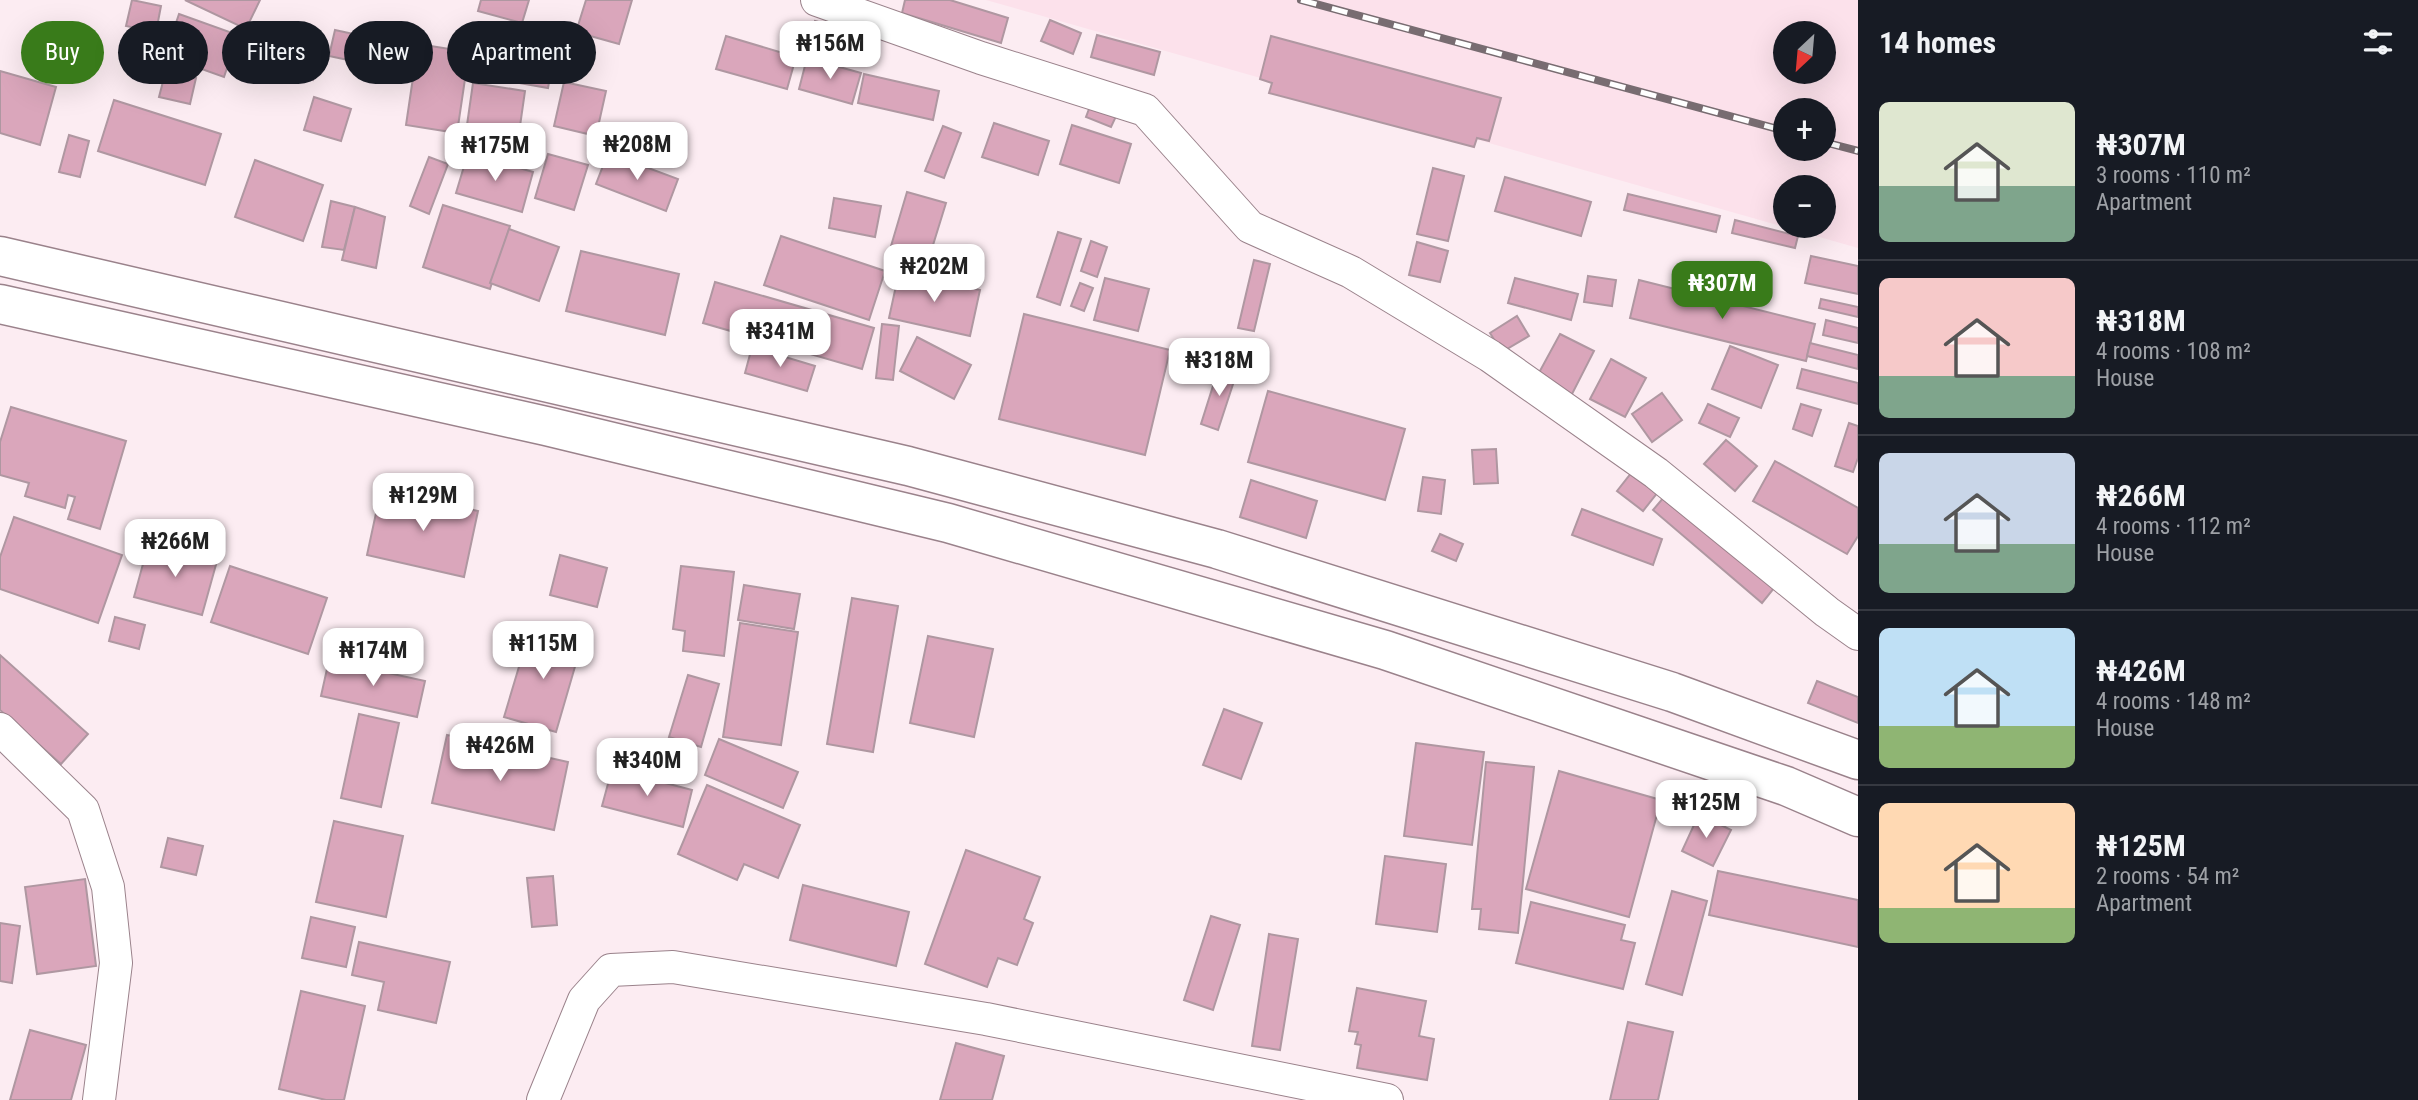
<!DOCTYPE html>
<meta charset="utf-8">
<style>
body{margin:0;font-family:"Roboto Condensed",sans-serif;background:#20242c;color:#f1f3f6;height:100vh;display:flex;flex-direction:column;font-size:26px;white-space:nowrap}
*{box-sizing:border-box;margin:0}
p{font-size:23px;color:#9ea1a6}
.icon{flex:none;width:38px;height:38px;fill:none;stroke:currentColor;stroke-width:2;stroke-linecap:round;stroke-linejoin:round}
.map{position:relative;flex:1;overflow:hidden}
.sheet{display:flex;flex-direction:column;background:#171b24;width:560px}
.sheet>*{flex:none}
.guide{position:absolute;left:21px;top:21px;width:665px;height:63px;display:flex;gap:14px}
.needle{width:46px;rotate:206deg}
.controls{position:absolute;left:1773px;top:21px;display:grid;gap:14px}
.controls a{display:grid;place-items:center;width:63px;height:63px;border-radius:50%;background:#171b24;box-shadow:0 7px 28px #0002;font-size:35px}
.price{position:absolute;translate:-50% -60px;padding:0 16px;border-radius:14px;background:#fff;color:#222;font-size:23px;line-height:46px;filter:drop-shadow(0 2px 4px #0008)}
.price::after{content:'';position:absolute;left:50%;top:42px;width:21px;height:16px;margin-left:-10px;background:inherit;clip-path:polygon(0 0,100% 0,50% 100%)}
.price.current{background:#397b1a;color:#fff}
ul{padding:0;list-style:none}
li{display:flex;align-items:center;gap:21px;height:175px;padding:0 21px}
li+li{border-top:2px solid #363941}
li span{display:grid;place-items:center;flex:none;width:196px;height:140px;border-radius:10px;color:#555}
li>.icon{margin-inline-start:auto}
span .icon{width:84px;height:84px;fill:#fffc;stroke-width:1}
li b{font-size:30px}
h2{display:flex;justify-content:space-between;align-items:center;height:84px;padding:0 21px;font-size:30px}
.chip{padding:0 24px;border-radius:32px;background:#171b24;box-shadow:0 7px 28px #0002;font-size:24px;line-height:63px}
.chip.current{background:#397b1a;color:#fff}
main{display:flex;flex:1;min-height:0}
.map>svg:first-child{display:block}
.built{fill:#fce1eb;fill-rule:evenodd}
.building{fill:#daa6bb;stroke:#af97a1;stroke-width:2}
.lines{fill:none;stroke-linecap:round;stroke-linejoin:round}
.street-casing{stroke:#9a828b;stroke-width:34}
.secondary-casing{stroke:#9a828b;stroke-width:41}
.street{stroke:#fff;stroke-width:32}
.secondary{stroke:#fff;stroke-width:38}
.rail-casing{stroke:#786c71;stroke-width:8}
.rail{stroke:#fff;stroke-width:5;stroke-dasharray:16;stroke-linecap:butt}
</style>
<main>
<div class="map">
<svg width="1858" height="1100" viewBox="0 0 1858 1100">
<rect width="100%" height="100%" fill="#fcecf2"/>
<path class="built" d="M986,0H1858V248ZM1785,33H1824V72H1785ZM1785,110H1824V149H1785ZM1785,187H1824V226H1785Z"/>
<g class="building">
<polygon points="132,0 161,6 156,32 126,26"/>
<polygon points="185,0 260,0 246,29"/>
<polygon points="481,0 529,0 522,23 478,11"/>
<polygon points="586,0 632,0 619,44 576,32"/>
<polygon points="905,0 950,0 1008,18 1001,43 902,13"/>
<polygon points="179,14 238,35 224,77 165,56"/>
<polygon points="1050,20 1081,33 1073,54 1041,41"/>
<polygon points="815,21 851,31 846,52 809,43"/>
<polygon points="481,25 557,38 548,88 473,75"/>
<polygon points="335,30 372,38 367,64 329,56"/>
<polygon points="1097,35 1160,52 1154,75 1091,57"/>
<polygon points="265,36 321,54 313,80 256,63"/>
<polygon points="726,36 796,57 787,89 716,69"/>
<polygon points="1271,36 1501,98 1489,141 1477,138 1474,147 1269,93 1272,83 1260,79"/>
<polygon points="418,44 469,52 457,133 406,125"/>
<polygon points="807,58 861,73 852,104 799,89"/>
<polygon points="166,70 196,78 190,104 159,97"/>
<polygon points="0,71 56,87 40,145 0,133"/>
<polygon points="864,74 939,91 933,120 858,103"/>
<polygon points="564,82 606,91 596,136 554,126"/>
<polygon points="473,83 525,91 517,147 465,139"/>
<polygon points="314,97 351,109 341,141 304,130"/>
<polygon points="114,100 221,134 205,185 98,151"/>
<polygon points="1092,101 1118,112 1111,127 1086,117"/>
<polygon points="994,123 1049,141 1038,175 982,157"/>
<polygon points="1072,125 1131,144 1119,183 1060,164"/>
<polygon points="943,126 961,133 944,178 925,171"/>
<polygon points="69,135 89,141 80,177 59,172"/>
<polygon points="468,153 533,172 522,212 456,193"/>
<polygon points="608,153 678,179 666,211 596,184"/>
<polygon points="548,154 588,165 574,210 535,198"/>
<polygon points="429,157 448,164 429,214 410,206"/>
<polygon points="255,160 323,185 303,241 235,217"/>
<polygon points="1433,168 1464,176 1448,241 1417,234"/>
<polygon points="1505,177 1591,202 1581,236 1495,211"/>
<polygon points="907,192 946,203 929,258 891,246"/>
<polygon points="1628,194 1720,216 1716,232 1624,210"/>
<polygon points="834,198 881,206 875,237 829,228"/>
<polygon points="331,201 355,207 344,250 322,247"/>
<polygon points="443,205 510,226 490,289 423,267"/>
<polygon points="355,207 385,217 376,268 342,260"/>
<polygon points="1735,220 1798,236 1795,248 1732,233"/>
<polygon points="509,229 559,247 539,301 490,283"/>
<polygon points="1058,232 1081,239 1060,305 1037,297"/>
<polygon points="781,236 885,271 869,320 764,285"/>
<polygon points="1091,241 1107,247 1097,277 1081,271"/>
<polygon points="1417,242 1448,251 1440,282 1409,275"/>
<polygon points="581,251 679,274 665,335 566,311"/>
<polygon points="1811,256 1858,266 1858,294 1805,283"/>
<polygon points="1254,260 1270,264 1254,331 1238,328"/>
<polygon points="899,272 980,290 970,336 889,318"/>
<polygon points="1588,276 1616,280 1612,306 1584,302"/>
<polygon points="1105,278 1149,289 1138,331 1094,320"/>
<polygon points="1515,278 1578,294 1571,320 1508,303"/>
<polygon points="1639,280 1815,324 1806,361 1630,318"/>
<polygon points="715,282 874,328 862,369 703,323"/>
<polygon points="1080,283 1093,288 1084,311 1071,306"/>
<polygon points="1821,299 1858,307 1858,317 1819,308"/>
<polygon points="1024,314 1170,350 1145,455 999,419"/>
<polygon points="1517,316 1529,336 1502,352 1490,333"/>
<polygon points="1826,320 1858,328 1858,343 1823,335"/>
<polygon points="882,324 899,326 893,380 876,378"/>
<polygon points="1560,334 1594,351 1570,398 1535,380"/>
<polygon points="917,337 971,365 954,399 900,371"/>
<polygon points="1810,343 1858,355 1858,369 1807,356"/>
<polygon points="1730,346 1778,365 1761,408 1712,389"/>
<polygon points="752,347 815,366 807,391 745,373"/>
<polygon points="1611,359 1646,378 1625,417 1590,399"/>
<polygon points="1219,367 1237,372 1218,430 1201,424"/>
<polygon points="1802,369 1858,383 1858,404 1797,388"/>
<polygon points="1268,391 1405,429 1385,500 1248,462"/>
<polygon points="1662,393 1682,420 1652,442 1632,414"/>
<polygon points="1708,404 1739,418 1730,437 1699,423"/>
<polygon points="1801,404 1821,410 1812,436 1793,429"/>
<polygon points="11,407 126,441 100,529 68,519 75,497 68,495 65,508 25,496 29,483 0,475 0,442"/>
<polygon points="1849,423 1858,426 1858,458 1853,472 1835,466"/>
<polygon points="1726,440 1757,466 1735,491 1704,464"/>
<polygon points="1496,449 1498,483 1474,484 1472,450"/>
<polygon points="1775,461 1858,508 1858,536 1847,554 1753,501"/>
<polygon points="1636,467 1662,487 1643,511 1617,491"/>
<polygon points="1423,477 1445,480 1441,514 1418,511"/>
<polygon points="1251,480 1317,501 1306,538 1240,517"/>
<polygon points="381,490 478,511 464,577 367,555"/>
<polygon points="1670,490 1779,582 1762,603 1653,510"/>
<polygon points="1582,509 1662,539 1653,565 1572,535"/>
<polygon points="14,517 122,555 98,623 0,589 0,557"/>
<polygon points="1440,534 1463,544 1456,561 1432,551"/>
<polygon points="149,542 217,561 202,615 134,597"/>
<polygon points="560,555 607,568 597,607 550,595"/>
<polygon points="230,566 327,598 308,654 211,622"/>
<polygon points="681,566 734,572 724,656 683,651 685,631 673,629"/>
<polygon points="744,585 800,594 794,629 738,620"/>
<polygon points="852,598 898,606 873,752 827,744"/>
<polygon points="115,617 145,625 139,649 109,641"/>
<polygon points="740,623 798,632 781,745 723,737"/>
<polygon points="530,630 581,646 556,732 504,717"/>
<polygon points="928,636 993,649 974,737 910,723"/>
<polygon points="0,655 88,734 61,764 0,710"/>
<polygon points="329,660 425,681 417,717 321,696"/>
<polygon points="688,675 719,684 701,747 669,737"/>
<polygon points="1817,681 1858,697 1858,723 1808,703"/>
<polygon points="1224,709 1262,723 1241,779 1203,765"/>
<polygon points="359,714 399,723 381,807 341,798"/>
<polygon points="447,735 568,762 554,830 432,803"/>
<polygon points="719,739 798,772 783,808 705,775"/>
<polygon points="1416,743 1484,752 1472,845 1404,836"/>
<polygon points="1486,762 1534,767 1518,933 1479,929 1481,909 1472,909"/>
<polygon points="612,769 692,790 683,827 602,806"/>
<polygon points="1559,771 1661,800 1629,917 1526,889"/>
<polygon points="707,785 800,825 778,878 744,864 737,880 678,854"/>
<polygon points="1699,814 1731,830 1713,866 1682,851"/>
<polygon points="334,821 403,836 386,917 316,902"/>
<polygon points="168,838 203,846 196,875 161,867"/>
<polygon points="966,850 1040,877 1024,919 1033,923 1017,965 998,958 987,987 925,964"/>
<polygon points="1385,856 1446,864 1437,932 1376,924"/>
<polygon points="1718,871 1858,900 1858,947 1709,915"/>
<polygon points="553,876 557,925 532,927 527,878"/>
<polygon points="85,879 96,966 37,974 25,887"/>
<polygon points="803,885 909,912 896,966 790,940"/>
<polygon points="1672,891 1707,901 1682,995 1646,984"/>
<polygon points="1531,902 1625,925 1621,940 1635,943 1623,989 1516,963"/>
<polygon points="1211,916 1240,925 1213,1010 1184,1000"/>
<polygon points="311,917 355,927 346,967 302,958"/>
<polygon points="0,923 20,926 12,983 0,981"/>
<polygon points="1269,934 1298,939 1280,1050 1252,1046"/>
<polygon points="359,942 450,962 436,1023 378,1010 384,982 352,975"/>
<polygon points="1357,988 1426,1001 1419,1036 1434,1039 1427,1080 1357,1068 1361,1045 1355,1044 1358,1032 1349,1031"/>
<polygon points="301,991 365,1006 344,1100 326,1100 279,1089"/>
<polygon points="1628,1022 1673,1032 1658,1100 1610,1100"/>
<polygon points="30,1030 86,1045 71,1100 10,1100"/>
<polygon points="956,1043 1004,1056 992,1100 940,1100"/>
</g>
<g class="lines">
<defs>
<g id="street">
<polyline points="817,0 981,58 1145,110 1250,227 1351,272 1490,356 1656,473 1827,612 1858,634"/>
<polyline points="0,729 83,810 108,887 116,963 99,1100"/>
<polyline points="543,1100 584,1000 611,970 673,967 986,1019 1387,1100"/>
</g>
<g id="secondary">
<polyline points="0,256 908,466 1217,549 1672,692 1858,760"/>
<polyline points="0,304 546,426 948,523 1385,650 1786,786 1858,817"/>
</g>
</defs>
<use href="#street" class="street-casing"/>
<use href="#secondary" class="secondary-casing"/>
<use href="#street" class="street"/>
<use href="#secondary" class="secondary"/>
<defs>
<g id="rail">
<polyline points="1301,0 1785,131"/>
<polyline points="1824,142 1858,151"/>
</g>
</defs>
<use href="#rail" class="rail-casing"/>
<use href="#rail" class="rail"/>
</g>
</svg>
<div class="controls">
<a><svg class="needle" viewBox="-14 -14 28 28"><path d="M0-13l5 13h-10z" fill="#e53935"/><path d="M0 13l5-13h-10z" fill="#9ea1a6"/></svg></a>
<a>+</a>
<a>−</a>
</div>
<b class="price" style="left:830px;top:81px">₦156M</b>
<b class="price" style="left:637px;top:182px">₦208M</b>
<b class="price" style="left:495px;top:183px">₦175M</b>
<b class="price" style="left:934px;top:304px">₦202M</b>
<b class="price current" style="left:1722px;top:321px">₦307M</b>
<b class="price" style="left:780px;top:369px">₦341M</b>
<b class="price" style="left:1219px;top:398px">₦318M</b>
<b class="price" style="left:423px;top:533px">₦129M</b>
<b class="price" style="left:175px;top:579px">₦266M</b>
<b class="price" style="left:543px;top:681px">₦115M</b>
<b class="price" style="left:373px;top:688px">₦174M</b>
<b class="price" style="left:500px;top:783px">₦426M</b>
<b class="price" style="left:647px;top:798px">₦340M</b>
<b class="price" style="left:1706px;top:840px">₦125M</b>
<div class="guide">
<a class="chip current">Buy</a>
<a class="chip">Rent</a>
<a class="chip">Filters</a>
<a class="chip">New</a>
<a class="chip">Apartment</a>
</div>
</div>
<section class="sheet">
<h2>14 homes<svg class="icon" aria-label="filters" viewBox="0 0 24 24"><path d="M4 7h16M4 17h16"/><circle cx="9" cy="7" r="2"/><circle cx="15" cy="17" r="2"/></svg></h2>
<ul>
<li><span style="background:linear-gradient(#dfe7d0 60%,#7fa58c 0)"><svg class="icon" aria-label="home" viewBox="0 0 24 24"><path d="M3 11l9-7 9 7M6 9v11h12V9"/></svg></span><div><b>₦307M</b><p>3 rooms · 110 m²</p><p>Apartment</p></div></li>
<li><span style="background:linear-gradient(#f6c9c9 70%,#7fa58c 0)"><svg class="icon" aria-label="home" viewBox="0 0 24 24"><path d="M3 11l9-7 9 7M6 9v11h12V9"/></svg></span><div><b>₦318M</b><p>4 rooms · 108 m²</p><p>House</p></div></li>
<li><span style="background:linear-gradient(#c9d6e8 65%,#7fa58c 0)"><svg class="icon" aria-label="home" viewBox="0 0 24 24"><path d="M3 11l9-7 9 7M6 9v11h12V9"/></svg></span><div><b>₦266M</b><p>4 rooms · 112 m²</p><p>House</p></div></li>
<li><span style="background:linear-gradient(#bfe0f5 70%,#8fb573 0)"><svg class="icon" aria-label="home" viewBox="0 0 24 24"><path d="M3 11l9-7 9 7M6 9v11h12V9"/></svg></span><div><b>₦426M</b><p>4 rooms · 148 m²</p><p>House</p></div></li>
<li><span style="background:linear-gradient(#ffd9b3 75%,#8fb573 0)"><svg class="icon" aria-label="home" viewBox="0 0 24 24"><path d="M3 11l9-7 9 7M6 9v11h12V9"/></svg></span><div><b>₦125M</b><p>2 rooms · 54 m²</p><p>Apartment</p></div></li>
</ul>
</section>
</main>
